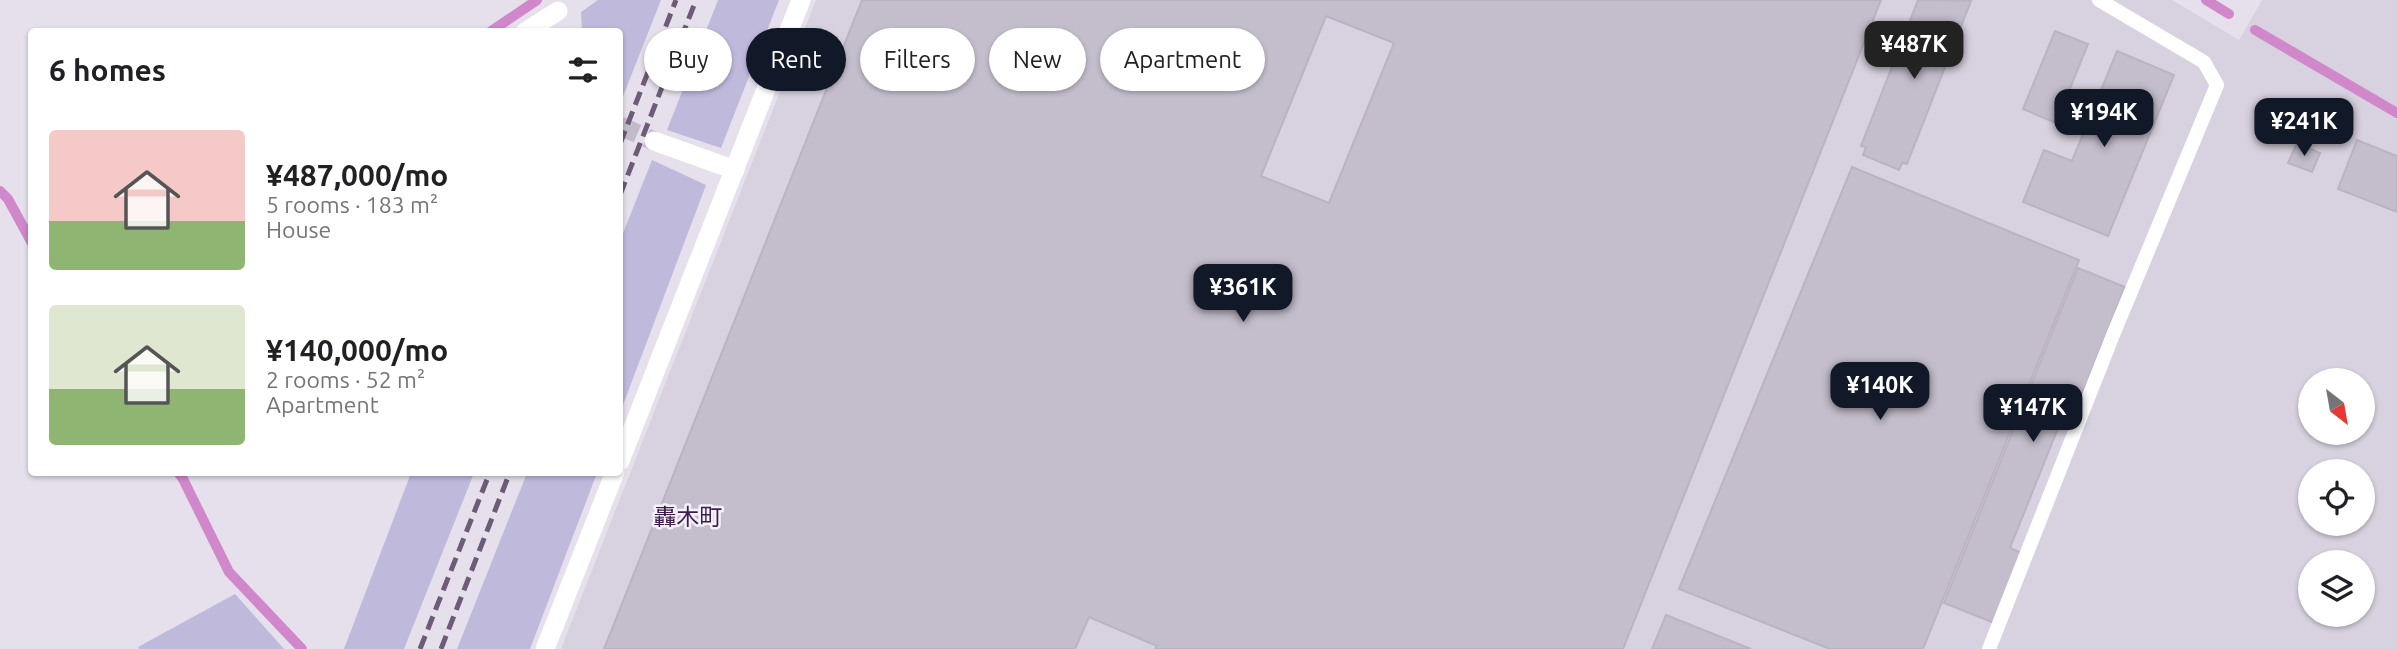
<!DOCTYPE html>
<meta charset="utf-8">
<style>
body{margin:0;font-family:Ubuntu,"Noto Sans JP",sans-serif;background:#f2f2f2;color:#202124;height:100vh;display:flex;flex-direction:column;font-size:26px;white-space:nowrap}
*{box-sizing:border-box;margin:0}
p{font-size:23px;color:#757577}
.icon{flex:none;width:38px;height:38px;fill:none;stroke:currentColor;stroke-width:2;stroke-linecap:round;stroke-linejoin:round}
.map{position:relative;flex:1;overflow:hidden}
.drawer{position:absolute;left:28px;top:28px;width:595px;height:448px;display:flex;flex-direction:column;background:#fff;border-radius:7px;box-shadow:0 2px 5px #0004}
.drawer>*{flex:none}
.banner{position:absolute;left:644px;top:28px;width:665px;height:63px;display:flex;gap:14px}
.needle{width:46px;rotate:149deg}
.controls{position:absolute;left:2298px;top:368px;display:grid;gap:14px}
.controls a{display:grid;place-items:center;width:77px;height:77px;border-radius:50%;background:#fff;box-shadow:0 2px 5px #0004;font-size:35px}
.price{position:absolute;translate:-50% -60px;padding:0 16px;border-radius:14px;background:#111827;color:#fff;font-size:23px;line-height:46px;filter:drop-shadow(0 2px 4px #0008)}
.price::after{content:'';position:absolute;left:50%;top:42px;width:21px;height:16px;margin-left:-10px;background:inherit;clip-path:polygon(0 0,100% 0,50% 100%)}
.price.on{background:#222;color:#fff}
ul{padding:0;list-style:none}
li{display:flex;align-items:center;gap:21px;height:175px;padding:0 21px}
li span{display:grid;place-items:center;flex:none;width:196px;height:140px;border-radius:7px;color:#555}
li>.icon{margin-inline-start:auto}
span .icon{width:84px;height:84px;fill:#fffc;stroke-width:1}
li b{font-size:30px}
h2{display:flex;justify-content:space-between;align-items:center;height:84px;padding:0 21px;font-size:30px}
.chip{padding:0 24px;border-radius:32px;background:#fff;box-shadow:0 2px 5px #0004;font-size:24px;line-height:63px}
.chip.on{background:#111827;color:#fff}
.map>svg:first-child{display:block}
.built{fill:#d8d1df;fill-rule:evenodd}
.green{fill:#bfb9dc}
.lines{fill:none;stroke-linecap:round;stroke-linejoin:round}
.stream{stroke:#d088cb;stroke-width:10}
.building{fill:#c4bdcc;stroke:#bbb3c4;stroke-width:2;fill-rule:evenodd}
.minor-tunnel{stroke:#c1bac8;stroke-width:19;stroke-dasharray:19 10;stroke-linecap:butt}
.service{stroke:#fff;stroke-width:14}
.minor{stroke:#fff;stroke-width:19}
.rail{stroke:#6d5b77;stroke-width:5;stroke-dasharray:14 7;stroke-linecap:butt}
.labels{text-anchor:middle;stroke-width:5;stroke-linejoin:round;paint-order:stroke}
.quarter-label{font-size:23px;fill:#3d1d4d;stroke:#f3f0f8}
</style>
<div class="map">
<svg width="2397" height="649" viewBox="0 0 2397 649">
<rect width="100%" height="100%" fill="#e5e0eb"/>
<path class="built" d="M816,0H2172L2239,40L2262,0H2397V649H561ZM2310,380H2362V432H2310ZM2310,471H2362V523H2310ZM2310,562H2362V614H2310Z"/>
<g class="green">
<polygon points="598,0 661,0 620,104 620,32 582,31 581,12"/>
<polygon points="718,0 779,0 721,148 667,130"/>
<polygon points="652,160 706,185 620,413 620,241"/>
<polygon points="411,473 474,473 404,649 344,649"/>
<polygon points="527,473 597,473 530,649 457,649"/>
<polygon points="235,594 284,649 139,649 138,647"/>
</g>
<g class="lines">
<g class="stream">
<polyline points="2206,0 2229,14"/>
<polyline points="2255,30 2397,113"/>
<polyline points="490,32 537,0"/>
<polyline points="0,191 8,199 32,243"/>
<polyline points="178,472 183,479 229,572 302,649"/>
</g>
</g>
<g class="building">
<path d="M862,0H1881L1623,649H1155L1157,646L1089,617L1075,649H604ZM1326,16L1394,43L1329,203L1261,176Z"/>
<polygon points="1918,0 1971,1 1907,164 1902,163 1899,170 1863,155 1866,147 1861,146"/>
<polygon points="2055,31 2088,44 2056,123 2023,109"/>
<polygon points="2117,51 2174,75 2108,236 2023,202 2044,150 2072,161"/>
<polygon points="2357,140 2397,156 2397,212 2338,189"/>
<polygon points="2297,143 2320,153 2312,172 2288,163"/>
<polygon points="1852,167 2079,260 1923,649 1830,649 1679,589"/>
<polygon points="2078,268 2125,287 2082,394 2073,391 2010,548 2022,553 1994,623 1944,603"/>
<polygon points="1666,615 1751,649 1652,649"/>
</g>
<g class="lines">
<polyline class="minor-tunnel" points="620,126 654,141"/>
<polyline class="service" points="1989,649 2113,335 2217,85 2204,62 2099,0"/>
<g class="minor">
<polyline points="525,32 558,11"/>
<polyline points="654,141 735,170"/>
<polyline points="620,461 801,0"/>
<polyline points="545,649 615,472"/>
</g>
<g class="rail">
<polyline points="620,144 676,0"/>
<polyline points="620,195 696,0"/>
<polyline points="420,649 490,472"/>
<polyline points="441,649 510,472"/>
</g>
</g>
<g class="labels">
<g class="quarter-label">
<text x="688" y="525">轟木町</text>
</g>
</g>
</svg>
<div class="controls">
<a><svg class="needle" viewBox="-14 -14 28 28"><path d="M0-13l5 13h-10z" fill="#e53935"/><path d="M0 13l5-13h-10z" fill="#757577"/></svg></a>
<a><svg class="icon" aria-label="locate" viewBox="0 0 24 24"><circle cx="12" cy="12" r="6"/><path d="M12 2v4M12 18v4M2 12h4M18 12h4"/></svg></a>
<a><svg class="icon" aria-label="layers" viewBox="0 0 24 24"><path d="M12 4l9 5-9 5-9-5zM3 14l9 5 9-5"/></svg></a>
</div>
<b class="price on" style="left:1914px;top:81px">¥487K</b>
<b class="price" style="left:2104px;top:149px">¥194K</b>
<b class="price" style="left:2304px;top:158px">¥241K</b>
<b class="price" style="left:1243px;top:324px">¥361K</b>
<b class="price" style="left:1880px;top:422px">¥140K</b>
<b class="price" style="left:2033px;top:444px">¥147K</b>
<div class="banner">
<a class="chip">Buy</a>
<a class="chip on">Rent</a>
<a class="chip">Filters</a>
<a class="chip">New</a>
<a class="chip">Apartment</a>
</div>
<section class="drawer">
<h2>6 homes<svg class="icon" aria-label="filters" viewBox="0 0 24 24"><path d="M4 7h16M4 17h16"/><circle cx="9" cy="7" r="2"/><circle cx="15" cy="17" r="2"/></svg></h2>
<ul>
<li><span style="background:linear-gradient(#f6c9c9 65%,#8fb573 0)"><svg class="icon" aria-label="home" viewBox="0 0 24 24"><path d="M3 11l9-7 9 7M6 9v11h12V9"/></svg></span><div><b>¥487,000/mo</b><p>5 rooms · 183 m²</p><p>House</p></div></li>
<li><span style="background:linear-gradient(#dfe7d0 60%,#8fb573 0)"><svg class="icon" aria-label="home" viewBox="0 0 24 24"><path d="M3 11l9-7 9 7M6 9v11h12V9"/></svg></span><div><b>¥140,000/mo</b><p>2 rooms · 52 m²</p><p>Apartment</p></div></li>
</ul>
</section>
</div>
